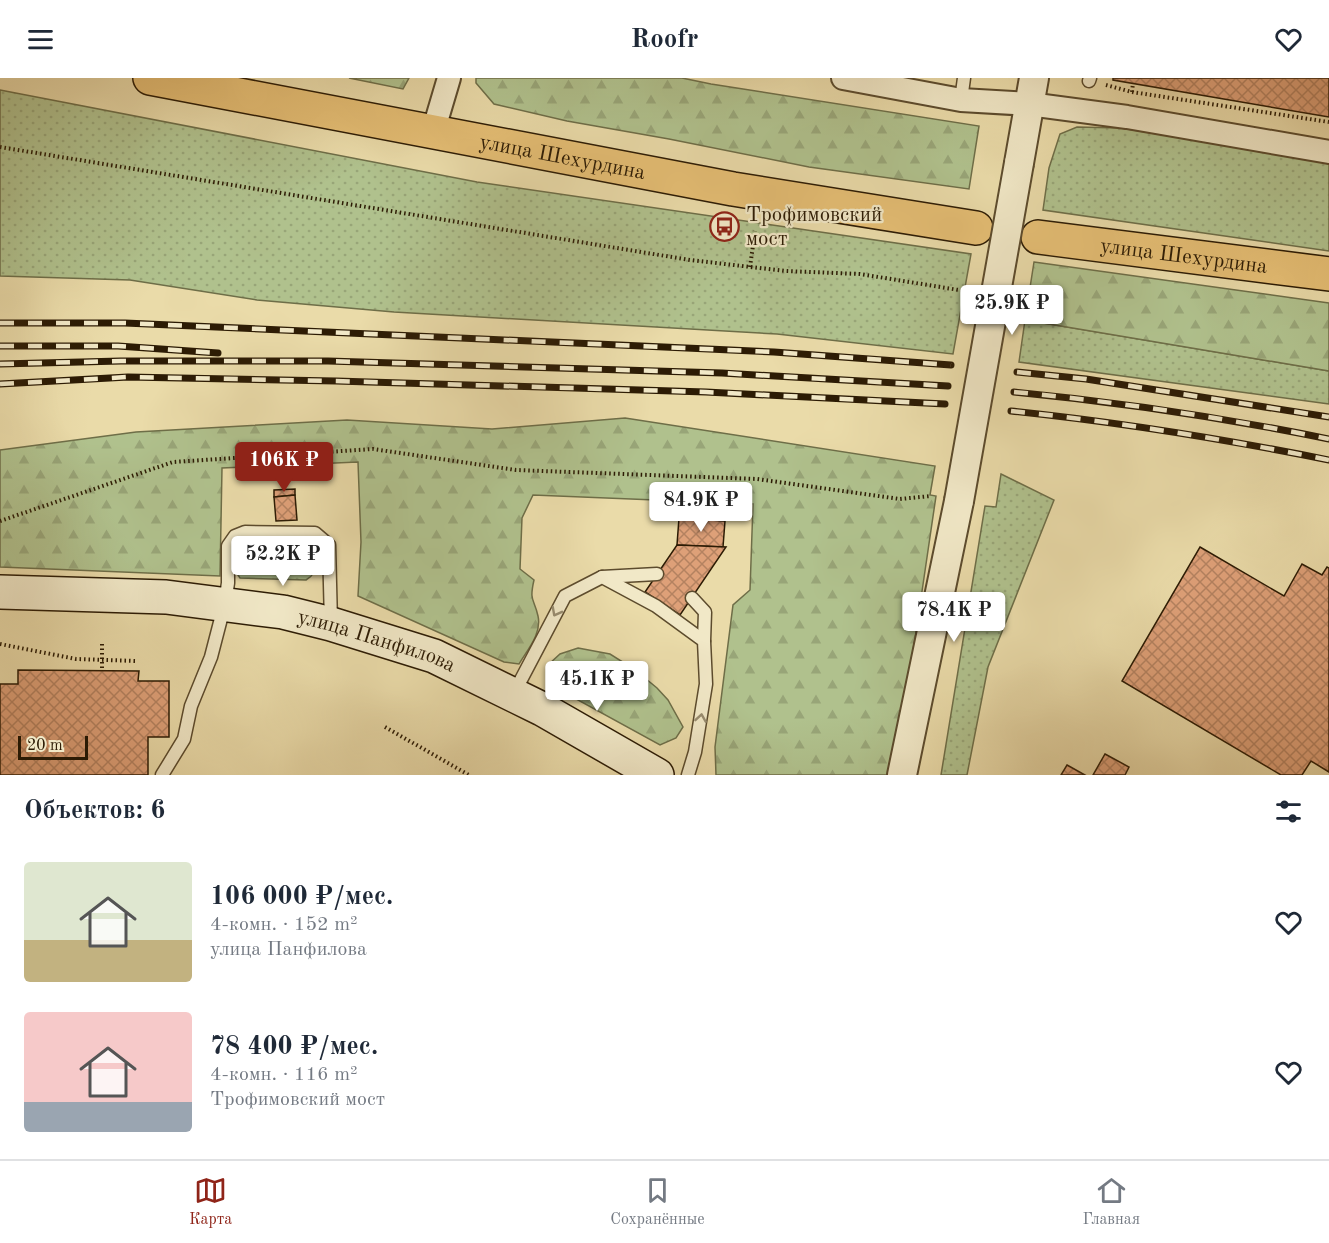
<!DOCTYPE html>
<html lang="ru">
<meta charset="utf-8">
<style>
body{margin:0;font-family:"Old Standard TT",serif;background:#f6f6f7;color:#1f2937;height:100vh;display:flex;flex-direction:column;font-size:22px;white-space:nowrap}
*{box-sizing:border-box;margin:0}
p{font-size:20px;color:#747a83}
.icon{flex:none;width:33px;height:33px;fill:none;stroke:currentColor;stroke-width:2;stroke-linecap:round;stroke-linejoin:round}
.map{position:relative;height:697px;overflow:hidden}
.drawer{display:flex;flex-direction:column;background:#fff;flex:1}
.drawer>*{flex:none}
.scale{position:absolute;left:18px;bottom:15px;width:70px;box-sizing:border-box;padding-left:6px;border:3px solid #2c1b04;border-top:0;font-size:16px;line-height:21px;white-space:nowrap;color:#2c1b04;-webkit-text-stroke:4px #f1e8c7;paint-order:stroke}
.price{position:absolute;translate:-50% -51px;padding:0 14px;border-radius:6px;background:#fff;color:#222;font-size:20px;line-height:39px;filter:drop-shadow(0 2px 3px #0008)}
.price::after{content:'';position:absolute;left:50%;top:36px;width:18px;height:14px;margin-left:-9px;background:inherit;clip-path:polygon(0 0,100% 0,50% 100%)}
.price.active{background:#8f2418;color:#fff}
ul{padding:0;list-style:none}
li{display:flex;align-items:center;gap:18px;height:150px;padding:0 24px}
li span{display:grid;place-items:center;flex:none;width:168px;height:120px;border-radius:6px;color:#555}
li>.icon{margin-inline-start:auto}
span .icon{width:72px;height:72px;fill:#fffc;stroke-width:1}
li b{font-size:26px}
h2{display:flex;justify-content:space-between;align-items:center;height:72px;padding:0 24px;font-size:26px}
header{display:flex;justify-content:space-between;align-items:center;height:78px;padding:0 24px;background:#fff;font-size:27px;font-weight:700}
.tabs{display:flex;justify-content:space-around;align-items:center;height:84px;border-top:2px solid #e0e1e3;background:#fff;font-size:16px;color:#747a83}
.tabs a{display:grid;justify-items:center;gap:3px}
.tabs .active{color:#8f2418}
.map>svg:first-child{display:block}
.grass{fill:url(#grass-dots);stroke:#6e6e48;stroke-width:1.5}
.forest{fill:url(#forest-firs);stroke:#6e6e48;stroke-width:1.5}
.building{fill:url(#building-cross-hatch);stroke:#2c1b04;stroke-width:1.5}
.lines{fill:none;stroke-linecap:round;stroke-linejoin:round}
.service-casing{stroke:#5c4b2d;stroke-width:15}
.minor-casing{stroke:#5c4b2d;stroke-width:26}
.tertiary-casing{stroke:#5c4b2d;stroke-width:32}
.secondary-casing{stroke:#2c1b04;stroke-width:36}
.primary-casing{stroke:#2c1b04;stroke-width:36}
.path{stroke:#2c1b04;stroke-width:4;stroke-dasharray:1.5 3;stroke-linecap:butt}
.service{stroke:#f1e8c7;stroke-width:12}
.minor{stroke:#f1e8c7;stroke-width:22}
.tertiary{stroke:#f1e8c7;stroke-width:28}
.secondary{stroke:#f1e8c7;stroke-width:33}
.primary{stroke:#e5be74;stroke-width:33}
.rail-casing{stroke:#2c1b04;stroke-width:7}
.rail{stroke:#f1e8c7;stroke-width:4.5;stroke-dasharray:14;stroke-linecap:butt}
.tertiary-bridge-casing{stroke:#5c4b2d;stroke-width:32;stroke-linecap:butt}
.tertiary-bridge{stroke:#f1e8c7;stroke-width:28}
.oneway{stroke:#988c6f}
.labels{text-anchor:middle;stroke-width:4.5;stroke-linejoin:round;paint-order:stroke}
.street-label{font-size:21px;fill:#2c1b04;stroke:#f1e8c7}
.poi-label{font-size:21px;fill:#2c1b04;stroke:#f1e8c7;text-anchor:start}
</style>
<header><svg class="icon" aria-label="menu" viewBox="0 0 24 24"><path d="M4 6h16M4 12h16M4 18h16"/></svg>Roofr<svg class="icon" aria-label="heart" viewBox="0 0 24 24"><path d="M12 20l-8-8c-3-5 5-10 8-4 3-6 11-1 8 4z"/></svg></header>
<div class="map">
<svg width="1329" height="697" viewBox="0 0 1329 697">
<defs>
<pattern id="grass-dots" width="8" height="8" patternUnits="userSpaceOnUse" patternTransform="scale(1.5)"><rect width="8" height="8" fill="#b0c18d"/><path d="M2 2h.1M6 6h.1" fill="none" stroke="#98a578" stroke-width="1.8" stroke-linecap="round"/></pattern>
<pattern id="forest-firs" width="22" height="20" patternUnits="userSpaceOnUse" patternTransform="scale(1.5)"><rect width="22" height="20" fill="#b0c18d"/><path d="M5 1l3.5 6h-7zM16 11l3.5 6h-7z" fill="#98a578"/></pattern>
<pattern id="building-cross-hatch" width="8" height="8" patternUnits="userSpaceOnUse" patternTransform="scale(1.5)"><rect width="8" height="8" fill="#dea078"/><path d="M0 0l8 8M0 8l8-8" fill="none" stroke="#b48260"/></pattern>
</defs>
<rect width="100%" height="100%" fill="#eadba9"/>
<filter id="stains"><feTurbulence type="fractalNoise" baseFrequency=".00333" numOctaves="4"/><feColorMatrix values="0 0 0 0 .2 0 0 0 0 .09 0 0 0 0 .02 0 0 0 .5 -.17"/></filter>
<radialGradient id="worn" r=".72"><stop offset=".6" stop-color="#630" stop-opacity="0"/><stop offset="1" stop-color="#630" stop-opacity=".3"/></radialGradient>
<g class="grass">
<polygon points="0,12 477,104 971,176 953,276 777,256 394,234 257,222 130,202 0,198"/>
<polygon points="1077,49 1121,50 1329,84 1329,173 1043,132 1049,90 1060,56"/>
<polygon points="1025,242 1329,293 1329,326 1019,284"/>
<polygon points="1001,396 1054,422 988,589 967,697 941,697 985,428 996,429"/>
<path d="M245,458L308,460C325,469 321,493 306,502L240,500L234,491L235,469Z"/>
</g>
<g class="forest">
<polygon points="349,0 409,0 403,11"/>
<polygon points="476,0 682,0 711,6 979,48 969,111 809,89 669,61 567,43 494,26 476,5"/>
<polygon points="1034,184 1329,225 1329,293 1025,242"/>
<path d="M625,340L935,388L930,417L936,418L915,561L893,685L888,697H716L715,669L733,527L750,512L753,426L533,417L522,440L520,491L534,502C529,524 534,520 538,538C542,556 527,572 519,586L504,584L358,518L361,464L358,384L222,390L220,498L0,489V372L136,354L347,342L492,351Z"/>
<polygon points="578,570 610,576 634,591 657,610 668,622 683,649 676,660 660,667 556,610 548,595 549,586 560,576"/>
</g>
<g class="building">
<polygon points="1113,0 1329,0 1329,39 1113,2"/>
<polygon points="295,411 295,417 274,419 274,412"/>
<polygon points="295,417 297,442 276,443 274,419"/>
<polygon points="679,440 725,443 723,469 677,467"/>
<polygon points="677,467 726,469 680,537 645,514"/>
<polygon points="1200,469 1284,518 1302,486 1322,497 1327,489 1329,490 1329,694 1311,683 1302,697 1281,697 1122,603"/>
<polygon points="18,592 139,593 138,603 169,603 169,659 148,659 148,697 0,697 0,606 18,606"/>
<polygon points="1105,676 1129,689 1125,697 1093,697"/>
<polygon points="1067,687 1085,697 1061,697"/>
</g>
<g class="lines">
<defs>
<g id="service">
<polyline points="1089,3 1090,0"/>
<polyline points="961,22 964,0"/>
<polyline points="602,499 657,496"/>
<polyline points="692,520 705,534 704,563"/>
<polyline points="513,617 565,518 602,499 656,528 704,563 706,606 695,674 688,697"/>
<polyline points="162,697 184,661 191,628 211,579 225,525 228,505 228,468 235,458 245,454 315,455 329,467 331,545"/>
</g>
<g id="minor">
<polyline points="843,0 961,22 1029,26 1127,39 1329,74"/>
<polyline points="433,54 449,0"/>
</g>
<g id="tertiary">
<polyline points="1019,85 1034,0"/>
<polyline points="902,697 959,423"/>
</g>
<g id="secondary">
<path id="s1" d="M0,514L166,519L283,534L331,546L434,578L542,631L657,697"/>
</g>
<g id="primary">
<path id="s2" d="M150,0L733,111L976,150"/>
<path id="s3" d="M1038,159L1329,196"/>
</g>
</defs>
<use href="#service" class="service-casing"/>
<use href="#minor" class="minor-casing"/>
<use href="#tertiary" class="tertiary-casing"/>
<use href="#secondary" class="secondary-casing"/>
<use href="#primary" class="primary-casing"/>
<g class="path">
<polyline points="1106,7 1132,14 1329,44"/>
<polyline points="1132,14 1133,5"/>
<polyline points="0,69 690,182 786,193 860,196 965,213"/>
<polyline points="750,189 755,153"/>
<polyline points="0,443 173,384 373,371 516,392 757,401 900,421 931,418"/>
<polyline points="0,566 76,581 136,583"/>
<polyline points="102,566 102,593"/>
<polyline points="385,649 469,697"/>
</g>
<use href="#service" class="service"/>
<use href="#minor" class="minor"/>
<use href="#tertiary" class="tertiary"/>
<use href="#secondary" class="secondary"/>
<use href="#primary" class="primary"/>
<defs>
<g id="rail">
<polyline points="0,245 125,245 774,274 951,287"/>
<polyline points="0,268 118,268 218,275"/>
<polyline points="0,286 121,283 328,283 722,295 948,308"/>
<polyline points="1017,294 1086,301 1329,339"/>
<polyline points="0,306 128,299 336,303 706,314 945,326"/>
<path d="M1014,314C1120,324 1225,340 1329,361"/>
<path d="M1011,333C1118,344 1224,361 1329,382"/>
</g>
</defs>
<use href="#rail" class="rail-casing"/>
<use href="#rail" class="rail"/>
<defs>
<polyline id="tertiary-bridge" points="959,423 1019,85"/>
</defs>
<use href="#tertiary-bridge" class="tertiary-bridge-casing"/>
<use href="#tertiary-bridge" class="tertiary-bridge"/>
</g>
<defs><path id="oneway-chevron" d="M-2-3.5L2.5 0L-2 3.5" fill="none" stroke-width="1.6" stroke-linecap="round" stroke-linejoin="round" transform="scale(1.5)"/></defs>
<g class="oneway">
<use href="#oneway-chevron" transform="translate(556 534) rotate(118)"/>
<use href="#oneway-chevron" transform="translate(701 640) rotate(-81)"/>
</g>
<defs>
<symbol id="bus-ring" viewBox="-11 -11 22 22"><circle r="9.5" fill="#f1e8c7" stroke="#8f2418" stroke-width="1.5"/><path d="M-5-6H5V4H4V6H2V4H-2V6H-4V4H-5ZM-3.5-4V0h7V-4ZM-3.5 1.2v1.5H-2V1.2ZM2 1.2v1.5H3.5V1.2Z" fill="#8f2418"/></symbol>
</defs>
<g fill-rule="evenodd">
<use href="#bus-ring" x="708" y="132" width="33" height="33"/>
</g>
<g class="labels">
<g class="street-label">
<text dy="7" stroke="none"><textPath href="#s2" startOffset="420">улица Шехурдина</textPath></text>
<text dy="7" stroke="none"><textPath href="#s3" startOffset="147">улица Шехурдина</textPath></text>
<text dy="7" stroke="none"><textPath href="#s1" startOffset="382">улица Панфилова</textPath></text>
</g>
<g class="poi-label">
<text x="746" y="143">Трофимовский<tspan x="746" dy="24">мост</tspan></text>
</g>
</g>
<rect width="100%" height="100%" filter="url(#stains)"/>
<rect width="100%" height="100%" fill="url(#worn)"/>
</svg>
<div class="scale">20 m</div>
<b class="price" style="left:1012px;top:258px">25.9K ₽</b>
<b class="price active" style="left:284px;top:415px">106K ₽</b>
<b class="price" style="left:701px;top:455px">84.9K ₽</b>
<b class="price" style="left:283px;top:509px">52.2K ₽</b>
<b class="price" style="left:954px;top:565px">78.4K ₽</b>
<b class="price" style="left:597px;top:634px">45.1K ₽</b>
</div>
<section class="drawer">
<h2>Объектов: 6<svg class="icon" aria-label="filters" viewBox="0 0 24 24"><path d="M4 7h16M4 17h16"/><circle cx="9" cy="7" r="2"/><circle cx="15" cy="17" r="2"/></svg></h2>
<ul>
<li><span style="background:linear-gradient(#dfe7d0 65%,#c2b280 0)"><svg class="icon" aria-label="home" viewBox="0 0 24 24"><path d="M3 11l9-7 9 7M6 9v11h12V9"/></svg></span><div><b>106 000 ₽/мес.</b><p>4-комн. · 152 m²</p><p>улица Панфилова</p></div><svg class="icon" aria-label="heart" viewBox="0 0 24 24"><path d="M12 20l-8-8c-3-5 5-10 8-4 3-6 11-1 8 4z"/></svg></li>
<li><span style="background:linear-gradient(#f6c9c9 75%,#9aa5b1 0)"><svg class="icon" aria-label="home" viewBox="0 0 24 24"><path d="M3 11l9-7 9 7M6 9v11h12V9"/></svg></span><div><b>78 400 ₽/мес.</b><p>4-комн. · 116 m²</p><p>Трофимовский мост</p></div><svg class="icon" aria-label="heart" viewBox="0 0 24 24"><path d="M12 20l-8-8c-3-5 5-10 8-4 3-6 11-1 8 4z"/></svg></li>
</ul>
</section>
<nav class="tabs">
<a class="active"><svg class="icon" aria-label="map" viewBox="0 0 24 24"><path d="M3 6l6-2 6 2 6-2v14l-6 2-6-2-6 2zM9 4v14M15 6v14"/></svg>Карта</a>
<a><svg class="icon" aria-label="saved" viewBox="0 0 24 24"><path d="M7 4h10v16l-5-4-5 4z"/></svg>Сохранённые</a>
<a><svg class="icon" aria-label="home" viewBox="0 0 24 24"><path d="M3 11l9-7 9 7M6 9v11h12V9"/></svg>Главная</a>
</nav>
